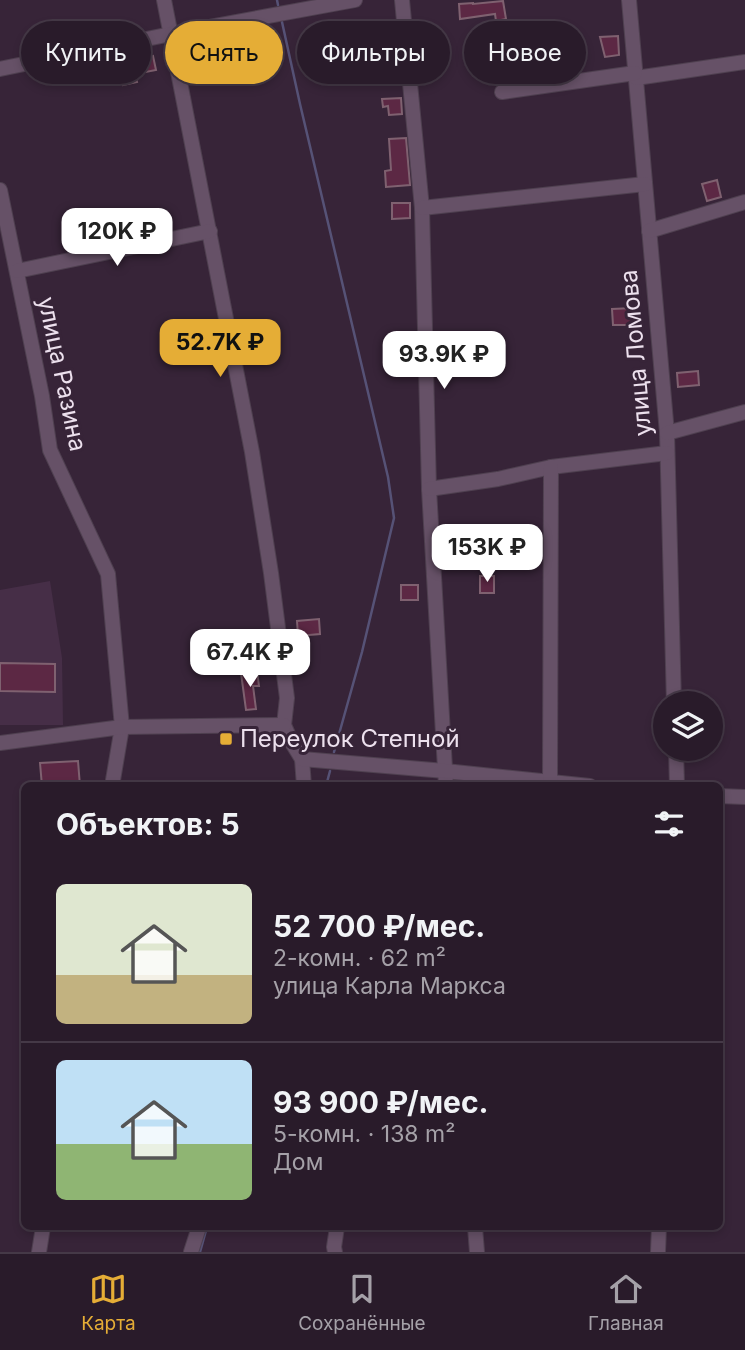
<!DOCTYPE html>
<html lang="ru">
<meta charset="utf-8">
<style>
body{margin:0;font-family:Inter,sans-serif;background:#352836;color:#f1f3f6;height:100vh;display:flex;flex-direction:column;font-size:26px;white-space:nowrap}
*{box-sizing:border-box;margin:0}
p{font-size:23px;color:#a5a1a8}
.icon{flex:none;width:38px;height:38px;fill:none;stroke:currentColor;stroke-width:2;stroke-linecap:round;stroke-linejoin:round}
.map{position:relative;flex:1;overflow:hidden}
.sheet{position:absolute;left:21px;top:782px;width:702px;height:448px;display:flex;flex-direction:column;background:#291b2a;border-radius:10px;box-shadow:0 4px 10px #0003,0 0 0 2px #453947}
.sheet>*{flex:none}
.banner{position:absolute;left:21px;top:21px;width:704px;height:63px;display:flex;gap:14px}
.buttons{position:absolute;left:653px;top:691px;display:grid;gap:14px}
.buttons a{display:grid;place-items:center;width:70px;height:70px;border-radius:50%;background:#291b2a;box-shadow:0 4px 10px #0003,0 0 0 2px #453947;font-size:35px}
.price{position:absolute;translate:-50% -60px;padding:0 16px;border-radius:14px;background:#fff;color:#222;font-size:23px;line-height:46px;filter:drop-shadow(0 2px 4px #0008)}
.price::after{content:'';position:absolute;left:50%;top:42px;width:21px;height:16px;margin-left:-10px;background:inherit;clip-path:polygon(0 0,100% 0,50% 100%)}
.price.on{background:#e5ad36;color:#111}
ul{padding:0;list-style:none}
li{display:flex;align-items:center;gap:21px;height:175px;padding:0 35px}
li+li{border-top:2px solid #453947}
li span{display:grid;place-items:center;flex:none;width:196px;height:140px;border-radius:10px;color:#555}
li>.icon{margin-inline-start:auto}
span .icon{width:84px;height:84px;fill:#fffc;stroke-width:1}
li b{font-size:30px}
h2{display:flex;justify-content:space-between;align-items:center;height:84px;padding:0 35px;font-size:30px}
.tag{padding:0 24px;border-radius:32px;background:#291b2a;box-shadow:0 4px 10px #0003,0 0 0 2px #453947;font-size:24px;line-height:63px}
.tag.on{background:#e5ad36;color:#111}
.menu{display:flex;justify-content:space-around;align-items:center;height:98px;border-top:2px solid #453947;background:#291b2a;font-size:19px;color:#a5a1a8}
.menu a{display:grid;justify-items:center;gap:4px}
.menu .on{color:#e5ad36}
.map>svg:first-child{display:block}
.built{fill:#462e47}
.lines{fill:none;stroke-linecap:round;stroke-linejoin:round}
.stream{stroke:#565276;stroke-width:2.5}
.building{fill:#5c2844;stroke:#7f6170;stroke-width:2}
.minor-casing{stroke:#4f4050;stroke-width:16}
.minor{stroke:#665167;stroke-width:14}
.poi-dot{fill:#e5ad36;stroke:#372438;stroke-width:2.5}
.labels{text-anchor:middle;stroke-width:6;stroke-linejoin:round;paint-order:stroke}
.street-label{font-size:24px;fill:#ece0ed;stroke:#372438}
.poi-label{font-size:24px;fill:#ece0ed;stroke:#372438;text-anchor:start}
</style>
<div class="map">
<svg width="745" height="1252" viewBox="0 0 745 1252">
<rect width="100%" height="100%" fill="#372438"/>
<polygon class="built" points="50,581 62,658 63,725 0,725 0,590"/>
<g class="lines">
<g class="stream">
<polyline points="277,0 278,5"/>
<polyline points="282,22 300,104 388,477 394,518 362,652 334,752"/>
<polyline points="326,786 330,771"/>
<polyline points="200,1252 207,1227"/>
</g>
</g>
<g class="building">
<polygon points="503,1 506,19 496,21 495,14 460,19 459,4 473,3 473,4"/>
<polygon points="558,35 559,41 566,40 566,50 560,50 564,73 551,75 549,60 554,59 553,36"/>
<polygon points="618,36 619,55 605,57 600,37"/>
<polygon points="222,38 231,79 214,83 213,80 205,82 196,48 211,45 210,40"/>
<polygon points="153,56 156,70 135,74 137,82 123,85 119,62"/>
<polygon points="401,98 402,114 389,115 388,106 383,107 382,99"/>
<polygon points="406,138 410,185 386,187 385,171 391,170 389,139"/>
<polygon points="717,180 721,197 707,201 702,184"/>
<polygon points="392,203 410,203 410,218 392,219"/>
<polygon points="633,308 633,325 613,325 612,309"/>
<polygon points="698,371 699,385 678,387 677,373"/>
<polygon points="466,528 467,556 469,556 469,566 454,566 454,529"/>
<rect x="480" y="576" width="14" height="17"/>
<rect x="401" y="585" width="17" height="15"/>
<polygon points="319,619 320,634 298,636 297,621"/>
<polygon points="0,663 55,664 55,692 0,691"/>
<polygon points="257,671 259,686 253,686 256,709 246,710 241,673"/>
<polygon points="78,761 80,786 42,786 40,763"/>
</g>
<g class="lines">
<defs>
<g id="minor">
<polyline points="164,0 252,452 271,573 287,698 284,725 291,741 302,759 304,786"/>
<polyline points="402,0 422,208 429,489 446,786"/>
<polyline points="629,0 667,433 674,704"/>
<polyline points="0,69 171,34 355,0"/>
<polyline points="636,78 745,62"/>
<polyline points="502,92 635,73"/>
<polyline points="0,190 42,396 50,450 108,574 122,727 112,786"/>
<polyline points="422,208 645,184"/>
<polyline points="649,231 745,202"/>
<polyline points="17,271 210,231"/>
<polyline points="667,433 745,412"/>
<polyline points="429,489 498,479 551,467 667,453"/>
<polyline points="0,743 122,727 284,725"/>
<polyline points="676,749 677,786"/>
<polyline points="302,759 445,771 590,786"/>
<polyline points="550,786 551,467"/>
<polyline points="719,796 745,797"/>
<polyline points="475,1227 477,1252"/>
<polyline points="39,1252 43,1227"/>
<polyline points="191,1252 199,1227"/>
<polyline points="335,1252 334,1247 337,1227"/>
<polyline points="658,1252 659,1227"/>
</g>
</defs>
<use href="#minor" class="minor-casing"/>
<use href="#minor" class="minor"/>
</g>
<rect class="poi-dot" x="219" y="732" width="14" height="14" rx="3.5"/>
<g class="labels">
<g class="street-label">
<text transform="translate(636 353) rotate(-95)" y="8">улица Ломова</text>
<text transform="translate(62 374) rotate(78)" y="8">улица Разина</text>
</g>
<g class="poi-label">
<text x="240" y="747">Переулок Степной</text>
</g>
</g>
</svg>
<div class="buttons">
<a><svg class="icon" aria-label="layers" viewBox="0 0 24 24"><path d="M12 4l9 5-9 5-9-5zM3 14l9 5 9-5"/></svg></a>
</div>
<b class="price" style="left:117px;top:268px">120K ₽</b>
<b class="price on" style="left:220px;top:379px">52.7K ₽</b>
<b class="price" style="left:444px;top:391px">93.9K ₽</b>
<b class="price" style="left:487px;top:584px">153K ₽</b>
<b class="price" style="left:250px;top:689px">67.4K ₽</b>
<div class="banner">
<a class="tag">Купить</a>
<a class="tag on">Снять</a>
<a class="tag">Фильтры</a>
<a class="tag">Новое</a>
</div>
<section class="sheet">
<h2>Объектов: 5<svg class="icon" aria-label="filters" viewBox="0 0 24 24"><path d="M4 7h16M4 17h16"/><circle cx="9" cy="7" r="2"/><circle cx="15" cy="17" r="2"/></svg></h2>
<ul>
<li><span style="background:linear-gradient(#dfe7d0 65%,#c2b280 0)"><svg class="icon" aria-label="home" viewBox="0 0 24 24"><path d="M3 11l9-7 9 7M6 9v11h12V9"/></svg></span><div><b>52 700 ₽/мес.</b><p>2-комн. · 62 m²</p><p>улица Карла Маркса</p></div></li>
<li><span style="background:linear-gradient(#bfe0f5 60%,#8fb573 0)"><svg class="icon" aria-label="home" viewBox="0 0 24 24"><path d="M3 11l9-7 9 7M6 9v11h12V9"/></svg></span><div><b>93 900 ₽/мес.</b><p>5-комн. · 138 m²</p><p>Дом</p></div></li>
</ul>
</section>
</div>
<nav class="menu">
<a class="on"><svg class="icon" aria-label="map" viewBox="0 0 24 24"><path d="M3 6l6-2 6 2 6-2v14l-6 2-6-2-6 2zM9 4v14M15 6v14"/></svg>Карта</a>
<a><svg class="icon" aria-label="saved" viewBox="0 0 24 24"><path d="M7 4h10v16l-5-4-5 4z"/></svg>Сохранённые</a>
<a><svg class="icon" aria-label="home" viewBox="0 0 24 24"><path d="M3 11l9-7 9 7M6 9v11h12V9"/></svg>Главная</a>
</nav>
